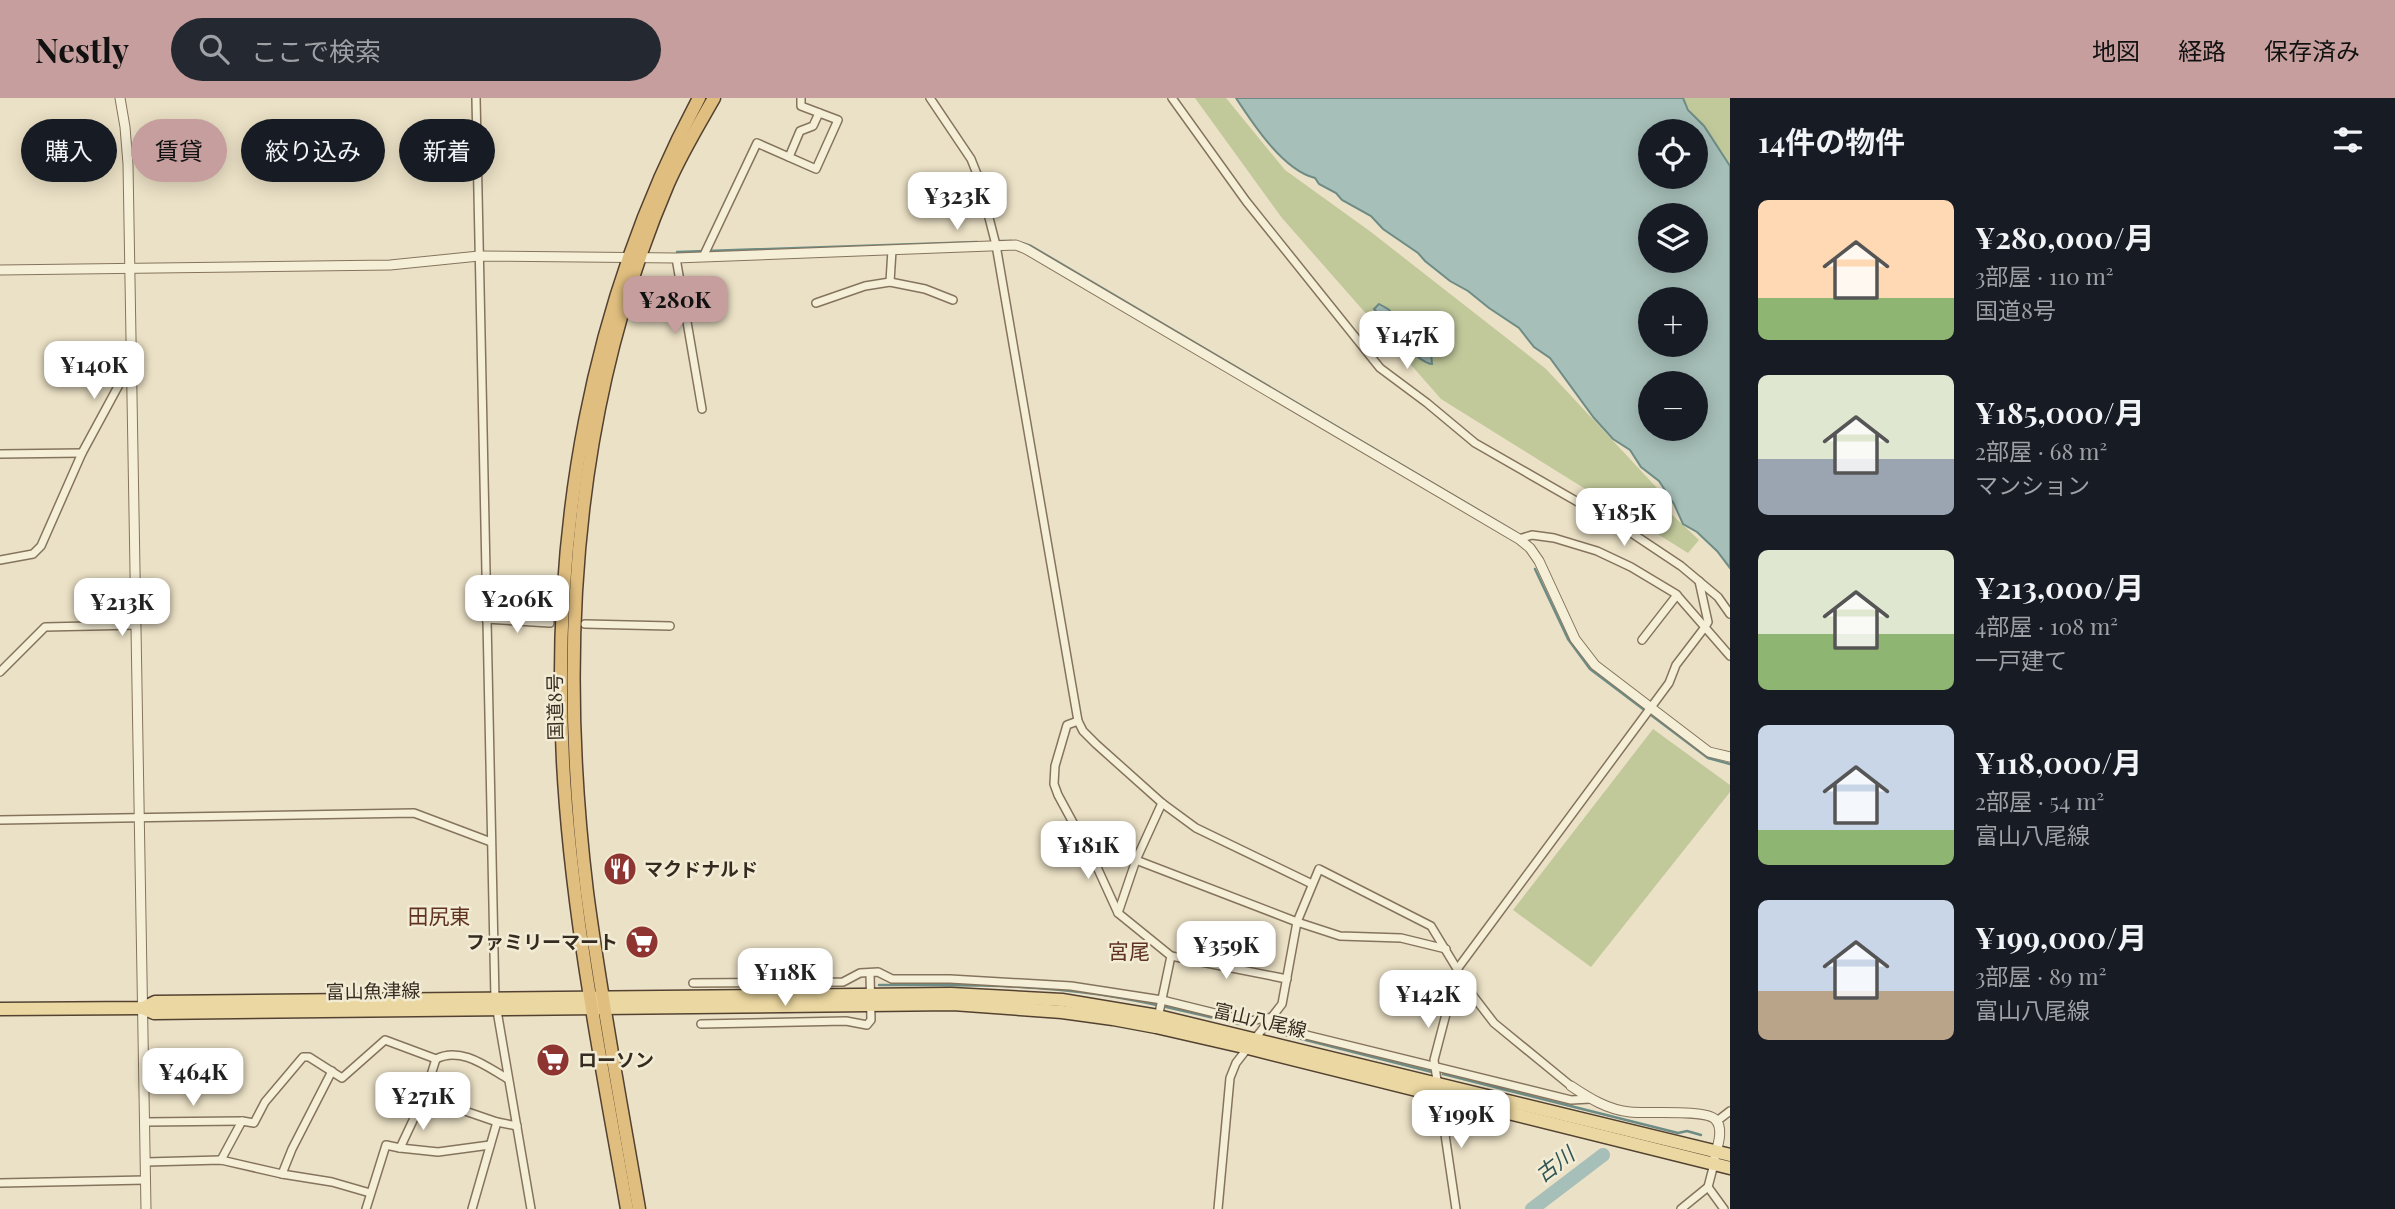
<!DOCTYPE html>
<html lang="ja">
<meta charset="utf-8">
<style>
body{margin:0;font-family:"Playfair Display","Noto Sans JP",serif;background:#242831;color:#f1f3f6;height:100vh;display:flex;flex-direction:column;font-size:26px;white-space:nowrap}
*{box-sizing:border-box;margin:0}
p{font-size:23px;color:#9ea1a6}
.icon{flex:none;width:38px;height:38px;fill:none;stroke:currentColor;stroke-width:2;stroke-linecap:round;stroke-linejoin:round}
.map{position:relative;flex:1;overflow:hidden}
.drawer{display:flex;flex-direction:column;background:#171b24;width:665px}
.drawer>*{flex:none}
.top-card{position:absolute;left:21px;top:21px;width:665px;height:63px;display:flex;gap:14px}
.tools{position:absolute;left:1638px;top:21px;display:grid;gap:14px}
.tools a{display:grid;place-items:center;width:70px;height:70px;border-radius:50%;background:#171b24;box-shadow:0 4px 18px #0003;font-size:35px}
.price{position:absolute;translate:-50% -60px;padding:0 16px;border-radius:14px;background:#fff;color:#222;font-size:23px;line-height:46px;filter:drop-shadow(0 2px 4px #0008)}
.price::after{content:'';position:absolute;left:50%;top:42px;width:21px;height:16px;margin-left:-10px;background:inherit;clip-path:polygon(0 0,100% 0,50% 100%)}
.price.selected{background:#c59e9d;color:#111}
ul{padding:0;list-style:none}
li{display:flex;align-items:center;gap:21px;height:175px;padding:0 28px}
li span{display:grid;place-items:center;flex:none;width:196px;height:140px;border-radius:10px;color:#555}
li>.icon{margin-inline-start:auto}
span .icon{width:84px;height:84px;fill:#fffc;stroke-width:1}
li b{font-size:30px}
h2{display:flex;justify-content:space-between;align-items:center;height:84px;padding:0 28px;font-size:30px}
.chip{padding:0 24px;border-radius:32px;background:#171b24;box-shadow:0 4px 18px #0003;font-size:24px;line-height:63px}
.chip.selected{background:#c59e9d;color:#111}
header{display:flex;align-items:center;gap:42px;box-sizing:border-box;height:98px;padding:0 35px;background:#c59e9d;color:#111}
header strong{font-size:33px}
nav{display:flex;gap:38px;margin-inline-start:auto;font-size:24px}
.search{width:490px;height:63px;background:#242831;display:flex;align-items:center;gap:18px;box-sizing:border-box;padding:0 24px;border-radius:38px;color:#9ea1a6;font-size:26px}
main{display:flex;flex:1;min-height:0}
.map>svg:first-child{display:block}
.green{fill:#c1c89a}
.water{fill:#a7bfb9;stroke:#6e8c86;stroke-width:2;fill-rule:evenodd}
.lines{fill:none;stroke-linecap:round;stroke-linejoin:round}
.stream{stroke:#6e8c86;stroke-width:2.5}
.river{stroke:#a7bfb9;stroke-width:14}
.minor-casing{stroke:#85745d;stroke-width:10}
.tertiary-casing{stroke:#85745d;stroke-width:11}
.primary-casing{stroke:#534231;stroke-width:15}
.trunk-casing{stroke:#534231;stroke-width:15}
.minor{stroke:#f6efd8;stroke-width:7}
.tertiary{stroke:#f6efd8;stroke-width:9}
.primary{stroke:#ebd7a1;stroke-width:12}
.trunk{stroke:#e0be7f;stroke-width:12}
.labels{text-anchor:middle;stroke-width:5;stroke-linejoin:round;paint-order:stroke}
.street-label{font-size:19px;fill:#362b20;stroke:#f3ecd5}
.poi-label{font-size:19px;font-weight:bold;fill:#362b20;stroke:#f3ecd5;text-anchor:start}
.neighbourhood-label{font-size:21px;fill:#5f3222;stroke:#f3ecd5}
.water-label{font-size:21px;font-style:italic;fill:#305554;stroke:#f3ecd5}
</style>
<header>
<strong>Nestly</strong>
<div class="search"><svg class="icon" aria-label="search" viewBox="0 0 24 24"><circle cx="10" cy="10" r="6"/><path d="M15 15l6 6"/></svg>ここで検索</div>
<nav><a>地図</a><a>経路</a><a>保存済み</a></nav>
</header>
<main>
<div class="map">
<svg width="1730" height="1111" viewBox="0 0 1730 1111">
<rect width="100%" height="100%" fill="#ebe1c6"/>
<g class="green">
<polygon points="1195,0 1226,0 1285,72 1371,134 1546,271 1657,390 1668,413 1699,442 1688,455 1441,301 1282,120"/>
<polygon points="1682,0 1730,0 1730,75"/>
<polygon points="1653,631 1730,687 1730,694 1591,869 1513,812"/>
</g>
<g class="water">
<path d="M1236,0H1683L1688,12L1704,28L1730,68V470L1717,453L1697,434L1683,426L1674,406L1659,383L1641,369L1630,352L1613,341L1594,320L1550,260L1534,249L1519,230L1489,210L1468,193L1450,183L1425,163L1418,155L1383,131L1371,118L1342,102L1336,95L1319,86L1315,80C1283,72 1253,26 1236,0ZM1650,33H1696V79H1650ZM1650,117H1696V163H1650ZM1650,201H1696V247H1650ZM1650,285H1696V331H1650Z"/>
<path d="M1379,206L1388,211L1431,253L1432,266C1416,265 1386,224 1374,211Z"/>
</g>
<g class="lines">
<g class="stream">
<polyline points="998,143 1012,143"/>
<polyline points="1022,145 1031,148 1517,435"/>
<polyline points="677,154 977,144"/>
<polyline points="1535,471 1568,541 1590,571 1708,660 1730,666"/>
<path d="M879,887C940,887 1000,886 1061,892C1121,897 1180,912 1239,926"/>
<polyline points="1282,936 1432,974"/>
<polyline points="1443,976 1678,1035 1687,1033 1701,1037"/>
</g>
<polyline class="river" points="1532,1111 1603,1057"/>
<defs>
<g id="minor">
<polyline points="476,0 495,901 531,1111"/>
<polyline points="930,0 971,61 979,81 996,147 1078,623 1083,633 1096,646 1162,705 1196,730 1312,786"/>
<polyline points="1172,0 1246,103 1380,270 1427,305 1475,345 1630,434 1681,468 1718,499 1730,516"/>
<polyline points="789,59 800,33 813,28 819,15"/>
<polyline points="703,159 757,45 816,71 838,22 801,8 801,0"/>
<polyline points="676,160 702,311"/>
<polyline points="890,184 925,191 953,202"/>
<polyline points="816,205 865,188 890,184 892,152"/>
<polyline points="0,356 82,355"/>
<polyline points="1519,441 1532,437 1554,440 1597,453 1631,469 1676,496 1730,558"/>
<polyline points="0,462 33,456 41,448 82,355 121,283 130,280"/>
<polyline points="486,521 550,525"/>
<polyline points="585,526 670,528"/>
<polyline points="1642,542 1677,497"/>
<polyline points="0,574 45,529 136,527"/>
<polyline points="1078,623 1067,627 1055,668 1054,686 1058,697 1096,767 1118,815 1171,858 1158,920"/>
<polyline points="0,722 414,715 491,744"/>
<polyline points="1136,762 1297,824 1340,838 1401,840 1446,851"/>
<polyline points="1118,815 1136,762 1162,705"/>
<polyline points="1171,858 1287,881"/>
<path d="M693,885L843,884L860,875L878,874L892,881H950L1071,888L1162,902L1247,923C1256,923 1270,917 1277,921C1282,923 1285,930 1290,933L1571,1002L1590,1001"/>
<polyline points="701,926 846,923 867,927 871,922 870,875"/>
<polyline points="424,999 436,961"/>
<polyline points="1717,1023 1730,1013"/>
<polyline points="145,1024 242,1023"/>
<polyline points="400,1050 438,1054 490,1047"/>
<path d="M221,1062L242,1023L254,1025L265,1004L303,959H309L342,980L385,942L436,961C461,948 487,969 508,981"/>
<polyline points="146,1064 221,1062 282,1076 332,1084 370,1095"/>
<polyline points="1714,1066 1708,1089 1724,1111"/>
<polyline points="282,1076 292,1051 332,973"/>
<polyline points="0,1085 146,1082"/>
<polyline points="366,1111 386,1047 400,1050 424,999 497,1024 517,1028"/>
<polyline points="472,1111 497,1024"/>
<polyline points="1218,1111 1230,980 1236,965 1282,906 1297,824 1319,771 1431,828 1474,899 1494,925 1571,988"/>
<polyline points="1456,1111 1434,962 1458,870 1669,585 1676,567 1705,529 1708,524 1699,483"/>
<polyline points="1681,1111 1708,1089"/>
</g>
<g id="tertiary">
<polyline points="120,0 125,29 128,66 146,1111"/>
<polyline points="0,172 390,167 479,158 676,160 1016,147 1026,151 1519,441 1530,450 1539,463 1575,541 1595,567 1709,654 1730,659"/>
<path d="M1571,988C1589,1000 1608,1012 1630,1014C1647,1016 1704,1011 1715,1021C1724,1030 1718,1047 1715,1058"/>
</g>
<g id="primary">
<polyline points="143,910 154,915 953,906 1062,914 1113,921 1156,929 1248,950 1730,1070"/>
<polyline points="0,911 143,910 155,904 951,896 1062,902 1158,918 1730,1057"/>
</g>
<g id="trunk">
<path d="M627,1111C601,963 571,814 563,664C551,433 589,205 699,0"/>
<path d="M639,1111C621,1006 601,900 587,794C558,555 572,310 668,86C681,56 698,28 714,0"/>
</g>
</defs>
<use href="#minor" class="minor-casing"/>
<use href="#tertiary" class="tertiary-casing"/>
<use href="#primary" class="primary-casing"/>
<use href="#trunk" class="trunk-casing"/>
<use href="#minor" class="minor"/>
<use href="#tertiary" class="tertiary"/>
<use href="#primary" class="primary"/>
<use href="#trunk" class="trunk"/>
</g>
<defs>
<symbol id="restaurant-disc" viewBox="-11 -11 22 22"><circle r="9.5" fill="#8f3531" stroke="#f3ecd5"/><path d="M-5-6h1v4h1v-4h1v4h1v-4h1v5L-1.5 .5V6h-2V.5L-5-1ZM5-6V6H3V1.5H1.5Q1.5-4 5-6Z" fill="#fff"/></symbol>
<symbol id="supermarket-disc" viewBox="-11 -11 22 22"><circle r="9.5" fill="#8f3531" stroke="#f3ecd5"/><path d="M-6-5.5h2.5l.6 2H6L4.5 2H-2.5L-4.4-4H-6ZM-1.5 3.2a1.3 1.3 0 1 0 .1 0ZM3 3.2a1.3 1.3 0 1 0 .1 0Z" fill="#fff"/></symbol>
</defs>
<g fill-rule="evenodd">
<use href="#restaurant-disc" x="601" y="752" width="38" height="38"/>
<use href="#supermarket-disc" x="623" y="825" width="38" height="38"/>
<use href="#supermarket-disc" x="534" y="943" width="38" height="38"/>
</g>
<g class="labels">
<g class="street-label">
<text transform="translate(555 609) rotate(-91)" y="7">国道8号</text>
<text transform="translate(373 893) rotate(-1)" y="7">富山魚津線</text>
<text transform="translate(1260 922) rotate(13)" y="7">富山八尾線</text>
</g>
<g class="poi-label">
<text x="644" y="778">マクドナルド</text>
<text x="618" y="851" text-anchor="end">ファミリーマート</text>
<text x="578" y="969">ローソン</text>
</g>
<g class="neighbourhood-label">
<text x="439" y="826">田尻東</text>
<text x="1129" y="861">宮尾</text>
</g>
<g class="water-label">
<text transform="translate(1555 1067) rotate(-37)" y="7">古川</text>
</g>
</g>
</svg>
<div class="tools">
<a><svg class="icon" aria-label="locate" viewBox="0 0 24 24"><circle cx="12" cy="12" r="6"/><path d="M12 2v4M12 18v4M2 12h4M18 12h4"/></svg></a>
<a><svg class="icon" aria-label="layers" viewBox="0 0 24 24"><path d="M12 4l9 5-9 5-9-5zM3 14l9 5 9-5"/></svg></a>
<a>+</a>
<a>−</a>
</div>
<b class="price" style="left:957px;top:134px">¥323K</b>
<b class="price selected" style="left:675px;top:238px">¥280K</b>
<b class="price" style="left:1407px;top:273px">¥147K</b>
<b class="price" style="left:94px;top:303px">¥140K</b>
<b class="price" style="left:1624px;top:450px">¥185K</b>
<b class="price" style="left:517px;top:537px">¥206K</b>
<b class="price" style="left:122px;top:540px">¥213K</b>
<b class="price" style="left:1088px;top:783px">¥181K</b>
<b class="price" style="left:1226px;top:883px">¥359K</b>
<b class="price" style="left:785px;top:910px">¥118K</b>
<b class="price" style="left:1428px;top:932px">¥142K</b>
<b class="price" style="left:193px;top:1010px">¥464K</b>
<b class="price" style="left:423px;top:1034px">¥271K</b>
<b class="price" style="left:1461px;top:1052px">¥199K</b>
<div class="top-card">
<a class="chip">購入</a>
<a class="chip selected">賃貸</a>
<a class="chip">絞り込み</a>
<a class="chip">新着</a>
</div>
</div>
<section class="drawer">
<h2>14件の物件<svg class="icon" aria-label="filters" viewBox="0 0 24 24"><path d="M4 7h16M4 17h16"/><circle cx="9" cy="7" r="2"/><circle cx="15" cy="17" r="2"/></svg></h2>
<ul>
<li><span style="background:linear-gradient(#ffd9b3 70%,#8fb573 0)"><svg class="icon" aria-label="home" viewBox="0 0 24 24"><path d="M3 11l9-7 9 7M6 9v11h12V9"/></svg></span><div><b>¥280,000/月</b><p>3部屋 · 110 m²</p><p>国道8号</p></div></li>
<li><span style="background:linear-gradient(#dfe7d0 60%,#9aa5b1 0)"><svg class="icon" aria-label="home" viewBox="0 0 24 24"><path d="M3 11l9-7 9 7M6 9v11h12V9"/></svg></span><div><b>¥185,000/月</b><p>2部屋 · 68 m²</p><p>マンション</p></div></li>
<li><span style="background:linear-gradient(#dfe7d0 60%,#8fb573 0)"><svg class="icon" aria-label="home" viewBox="0 0 24 24"><path d="M3 11l9-7 9 7M6 9v11h12V9"/></svg></span><div><b>¥213,000/月</b><p>4部屋 · 108 m²</p><p>一戸建て</p></div></li>
<li><span style="background:linear-gradient(#c9d6e8 75%,#8fb573 0)"><svg class="icon" aria-label="home" viewBox="0 0 24 24"><path d="M3 11l9-7 9 7M6 9v11h12V9"/></svg></span><div><b>¥118,000/月</b><p>2部屋 · 54 m²</p><p>富山八尾線</p></div></li>
<li><span style="background:linear-gradient(#c9d6e8 65%,#b9a48a 0)"><svg class="icon" aria-label="home" viewBox="0 0 24 24"><path d="M3 11l9-7 9 7M6 9v11h12V9"/></svg></span><div><b>¥199,000/月</b><p>3部屋 · 89 m²</p><p>富山八尾線</p></div></li>
</ul>
</section>
</main>
